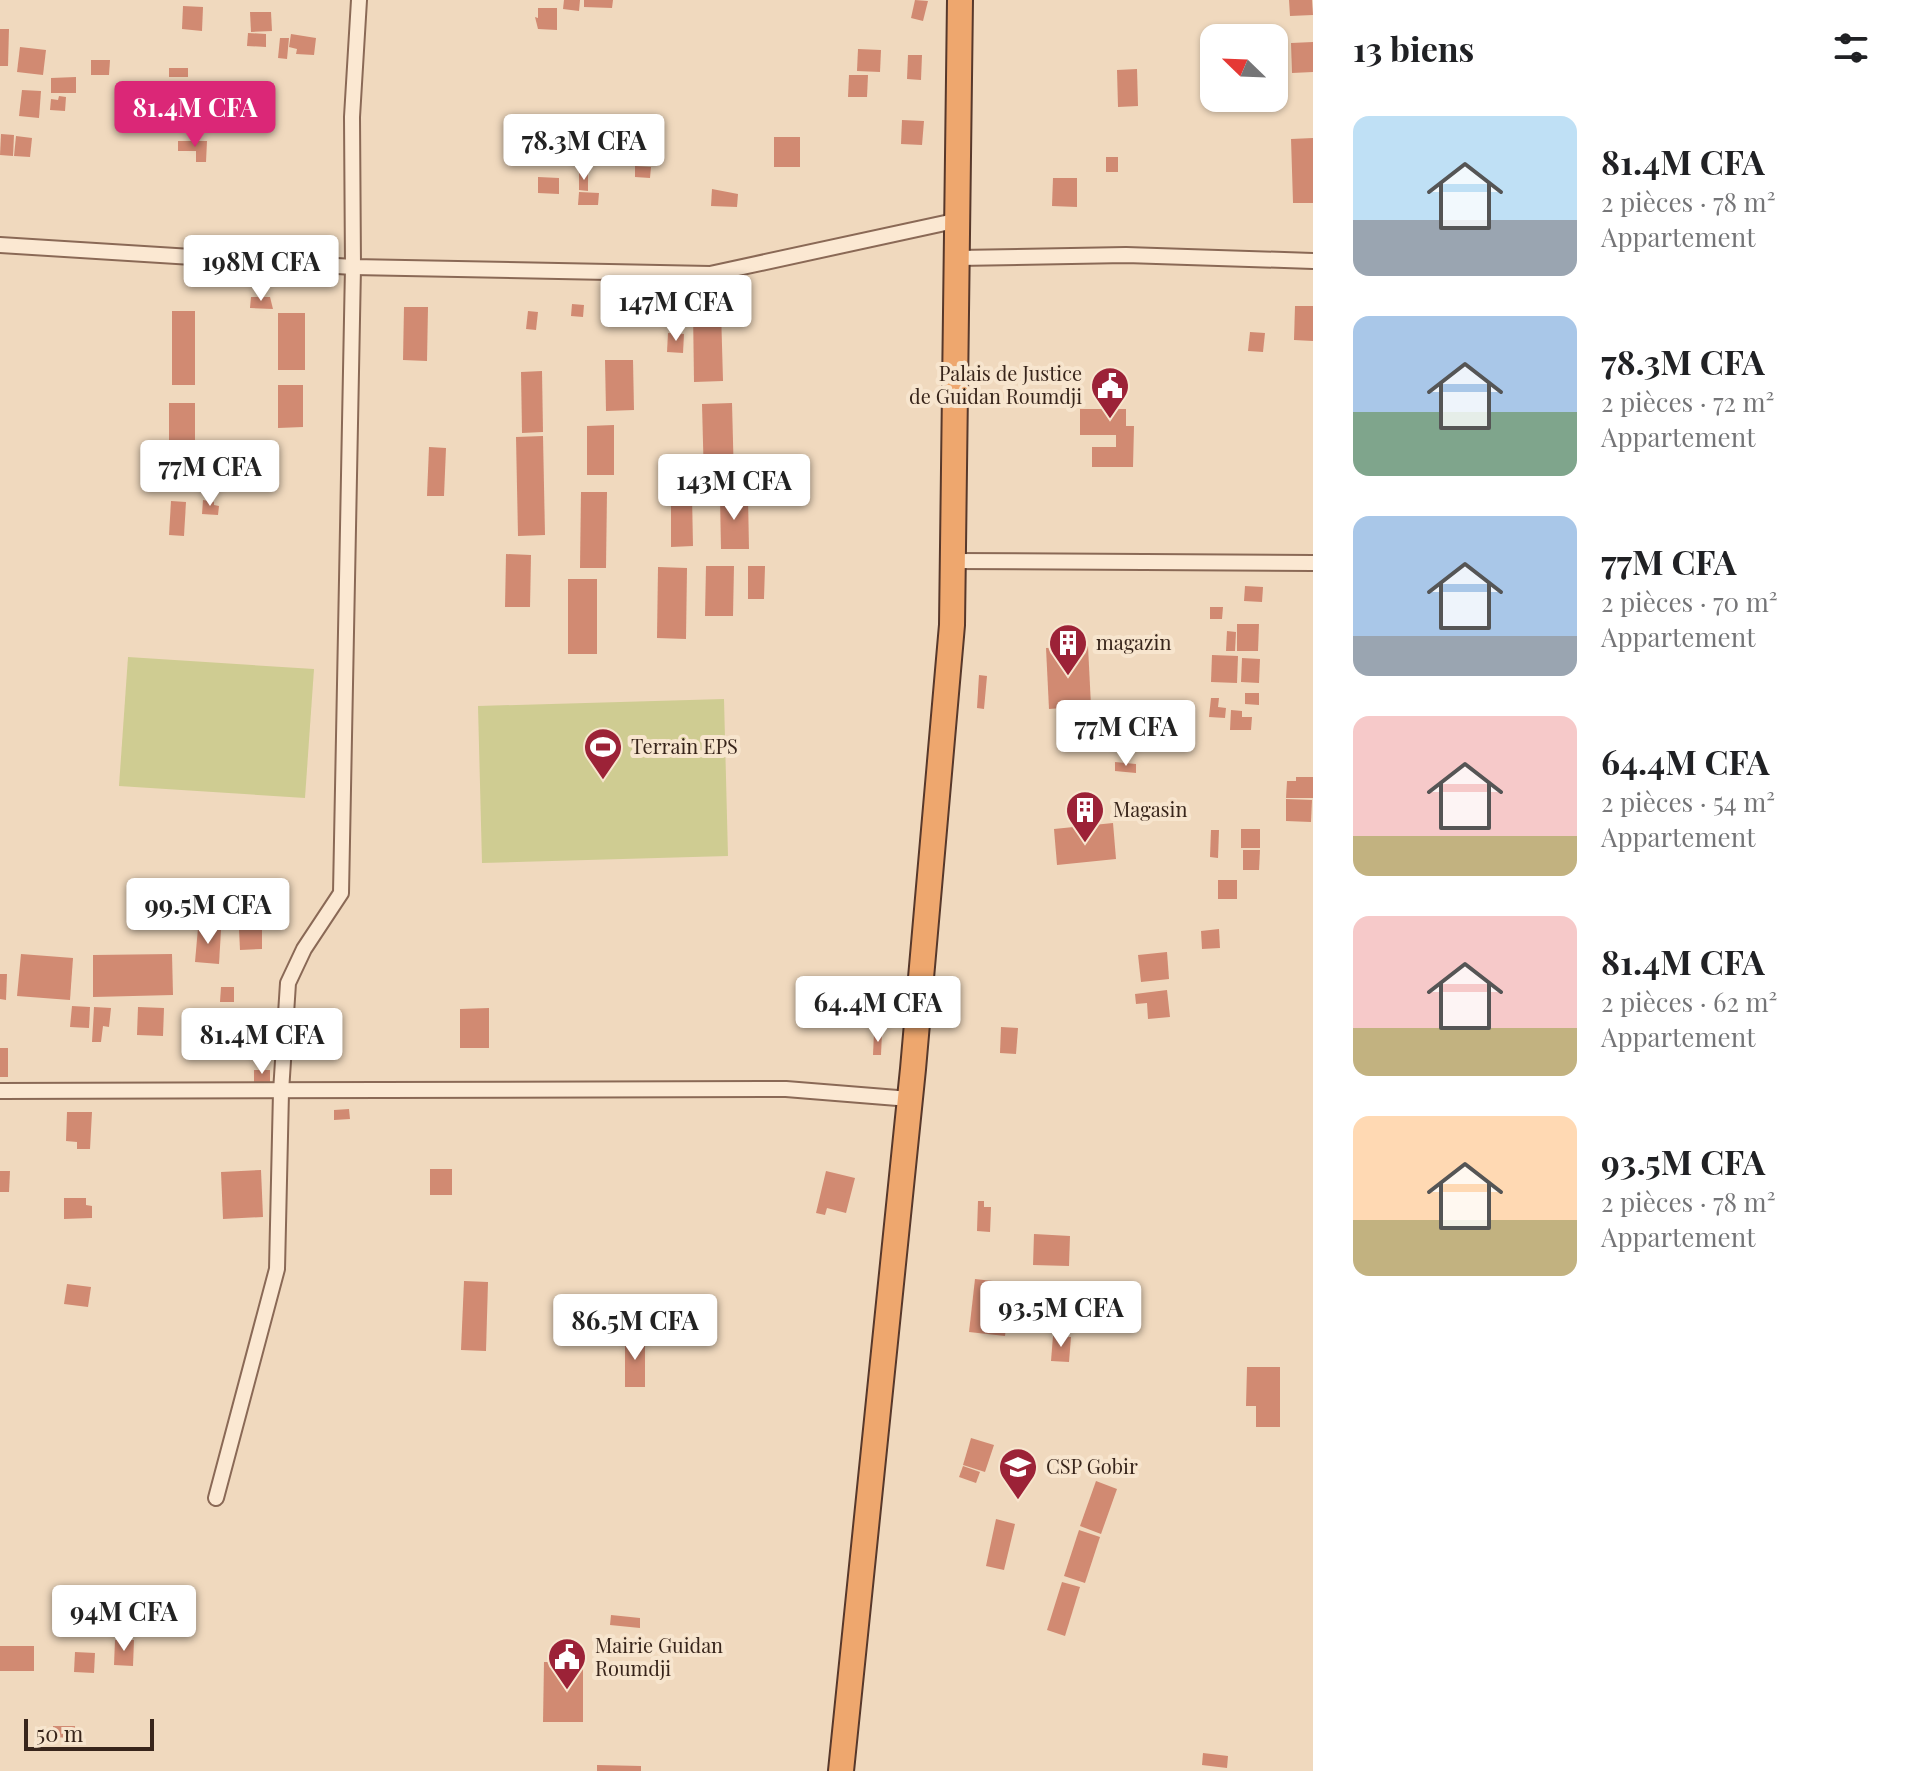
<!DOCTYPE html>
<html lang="fr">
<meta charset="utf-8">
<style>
body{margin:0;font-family:"Playfair Display",serif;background:#f6f6f6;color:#202124;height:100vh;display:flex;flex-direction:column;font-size:30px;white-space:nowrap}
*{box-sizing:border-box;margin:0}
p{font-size:26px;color:#757577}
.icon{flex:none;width:44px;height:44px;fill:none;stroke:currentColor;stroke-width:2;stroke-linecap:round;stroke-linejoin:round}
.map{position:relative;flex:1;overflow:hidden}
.sheet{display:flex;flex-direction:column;background:#fff;width:600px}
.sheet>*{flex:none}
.needle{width:52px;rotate:293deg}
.buttons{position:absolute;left:1200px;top:24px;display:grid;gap:16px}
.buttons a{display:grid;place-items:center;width:88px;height:88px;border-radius:16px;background:#fff;box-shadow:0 2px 6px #0004;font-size:40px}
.scale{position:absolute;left:24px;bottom:20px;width:130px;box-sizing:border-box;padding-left:8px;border:4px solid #38251b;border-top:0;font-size:22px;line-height:28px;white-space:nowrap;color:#38251b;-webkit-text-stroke:6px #f7e5ce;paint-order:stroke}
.price{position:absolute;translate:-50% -68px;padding:0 18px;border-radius:8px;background:#fff;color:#222;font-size:26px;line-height:52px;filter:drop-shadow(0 2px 4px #0008)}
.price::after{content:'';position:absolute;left:50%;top:48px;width:24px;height:18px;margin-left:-12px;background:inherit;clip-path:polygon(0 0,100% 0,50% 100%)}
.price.selected{background:#db2777;color:#fff}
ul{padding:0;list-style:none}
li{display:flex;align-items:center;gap:24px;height:200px;padding:0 40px}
li span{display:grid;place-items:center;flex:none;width:224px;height:160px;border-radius:16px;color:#555}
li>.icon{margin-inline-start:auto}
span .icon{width:96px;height:96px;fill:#fffc;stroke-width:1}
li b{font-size:34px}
h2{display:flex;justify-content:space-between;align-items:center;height:96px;padding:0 40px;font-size:34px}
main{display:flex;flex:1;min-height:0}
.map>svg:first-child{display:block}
.green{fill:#cfcc92}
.building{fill:#d18a72}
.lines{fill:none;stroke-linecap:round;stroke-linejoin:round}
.minor-casing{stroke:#8a6956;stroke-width:18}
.trunk-casing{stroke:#57382b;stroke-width:28}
.minor{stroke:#fbe8d2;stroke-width:14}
.trunk{stroke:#eea76e;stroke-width:24}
.labels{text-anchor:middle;stroke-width:8;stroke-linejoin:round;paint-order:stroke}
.poi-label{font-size:20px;fill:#38251b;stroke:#f7e5ce;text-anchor:start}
</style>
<main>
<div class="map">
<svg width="1313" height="1771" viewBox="0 0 1313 1771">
<rect width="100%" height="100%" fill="#f0d9be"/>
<g class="green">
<polygon points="128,657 314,669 305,798 119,786"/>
<polygon points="724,699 728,856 482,863 478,706"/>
</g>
<g class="building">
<polygon points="564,0 580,0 579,11 563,9"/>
<polygon points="584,0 613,0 612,8 584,7"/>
<polygon points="915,0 928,1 923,21 911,18"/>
<polygon points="1289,0 1312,0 1313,15 1290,16"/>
<polygon points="183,6 203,7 202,31 182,29"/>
<polygon points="538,8 557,8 557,30 538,29 535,17 538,18"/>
<polygon points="250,12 271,12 272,31 251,32"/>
<polygon points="0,29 9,29 8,66 0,66"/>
<polygon points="248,33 266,34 266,47 247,46"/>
<polygon points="291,34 316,38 314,55 296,54 297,49 289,47"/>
<polygon points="280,38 289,38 287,59 278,58"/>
<polygon points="1313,42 1313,72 1292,73 1291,43"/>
<polygon points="20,47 46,50 43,75 17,72"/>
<polygon points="858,49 881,50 880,72 857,71"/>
<polygon points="908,55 922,55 921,80 907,79"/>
<polygon points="91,60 110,60 109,75 91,75"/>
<rect x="169" y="68" width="19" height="9"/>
<polygon points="1137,69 1138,106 1118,107 1117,70"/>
<polygon points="849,75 868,75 867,97 848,97"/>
<polygon points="76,77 76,93 51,93 51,78"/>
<polygon points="202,82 203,106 176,107 175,84"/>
<polygon points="22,90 41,91 39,118 19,116"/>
<polygon points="59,96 66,97 65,111 50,110 51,99 58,100"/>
<polygon points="902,120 924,121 922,145 901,144"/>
<polygon points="599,122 620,123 618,143 598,141"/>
<polygon points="1,134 14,135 13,156 0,155"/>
<polygon points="16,136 32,138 30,157 14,156"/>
<rect x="774" y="137" width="26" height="30"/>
<polygon points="1313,138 1313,203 1293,203 1291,139"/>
<polygon points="178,141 207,141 206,162 196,162 196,151 178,151"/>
<rect x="1106" y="157" width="12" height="15"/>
<polygon points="635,166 651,167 650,178 635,177"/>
<polygon points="579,173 588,174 588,191 579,190"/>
<polygon points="538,177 559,178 559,194 538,193"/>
<polygon points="1053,178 1077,178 1077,207 1052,206"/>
<polygon points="712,189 738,194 737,207 711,206"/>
<polygon points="579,192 599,193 598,205 578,205"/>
<polygon points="659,292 677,293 676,304 659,303"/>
<polygon points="251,297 270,297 273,309 250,308"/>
<polygon points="572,304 584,305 583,317 571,316"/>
<polygon points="1295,306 1313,306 1313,341 1294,340"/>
<polygon points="404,307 428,307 427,361 403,360"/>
<polygon points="693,310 721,310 723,381 694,382"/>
<rect x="172" y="311" width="23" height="74"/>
<polygon points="528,311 538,312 536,330 526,329"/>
<rect x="278" y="313" width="27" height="57"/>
<polygon points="1250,332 1265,333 1263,352 1248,351"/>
<polygon points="668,333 684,334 683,353 667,352"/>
<polygon points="605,360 633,360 634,410 606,411"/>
<polygon points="542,371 543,432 522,433 521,372"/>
<polygon points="278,385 303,385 303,427 278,428"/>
<rect x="169" y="403" width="26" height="74"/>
<polygon points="732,403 734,480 704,481 702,404"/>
<polygon points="1080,409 1126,409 1126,426 1134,426 1133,467 1092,467 1092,447 1116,447 1116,435 1080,435"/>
<polygon points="614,425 614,475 587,475 587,426"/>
<polygon points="543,436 545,535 518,536 516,437"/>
<polygon points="429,447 446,448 444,496 427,496"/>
<polygon points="581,492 607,492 606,568 580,568"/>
<polygon points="671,495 692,495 693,546 671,547"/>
<polygon points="720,496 748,496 749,549 721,549"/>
<polygon points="203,500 214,502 214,505 219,506 218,515 202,514"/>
<polygon points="171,501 186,502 184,536 169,535"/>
<polygon points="506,554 531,555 530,607 505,607"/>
<polygon points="706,566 734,566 733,616 705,616"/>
<polygon points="748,566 765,566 764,599 748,599"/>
<polygon points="658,567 687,568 686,639 657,638"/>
<rect x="568" y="579" width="29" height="75"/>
<polygon points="1245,586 1263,587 1262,602 1244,601"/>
<polygon points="1210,607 1223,607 1222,619 1210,619"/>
<polygon points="1237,624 1259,624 1258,651 1237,651"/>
<polygon points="1227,631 1236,632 1235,651 1226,651"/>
<polygon points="1088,646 1091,706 1049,709 1046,648"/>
<polygon points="1212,655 1238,656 1237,683 1211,682"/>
<polygon points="1242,658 1260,659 1259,683 1241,682"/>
<polygon points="979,675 987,676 984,709 977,708"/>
<polygon points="1245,693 1259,693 1259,705 1245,704"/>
<polygon points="1211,698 1219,698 1218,707 1226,708 1225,718 1209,717"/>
<polygon points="1231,710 1242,711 1242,717 1252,717 1251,730 1230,730"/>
<polygon points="1115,762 1136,764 1136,773 1115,771"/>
<polygon points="1296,777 1313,777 1313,798 1286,798 1287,781 1296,781"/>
<polygon points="1286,799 1312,800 1311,822 1286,821"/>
<polygon points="1113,823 1116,859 1057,865 1054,829"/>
<rect x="1241" y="829" width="19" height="19"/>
<polygon points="1211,830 1219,830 1218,858 1210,857"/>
<polygon points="1243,850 1260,850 1259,870 1243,870"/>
<rect x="1218" y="880" width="19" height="19"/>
<polygon points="198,928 221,930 219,964 195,962"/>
<polygon points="262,928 262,949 240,950 239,929"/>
<polygon points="1219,929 1220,948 1202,949 1201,931"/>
<polygon points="1167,952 1169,979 1141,982 1138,955"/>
<polygon points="21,954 73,958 70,1000 17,996"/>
<polygon points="172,954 173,995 93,997 93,955"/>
<polygon points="0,974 7,974 6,1000 0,999"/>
<polygon points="221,987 234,987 234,1002 220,1002"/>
<polygon points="1167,990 1170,1017 1148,1019 1147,1003 1136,1004 1135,994"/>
<polygon points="72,1006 90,1007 89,1028 70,1027"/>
<polygon points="94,1007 111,1008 109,1027 103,1026 101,1042 92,1042"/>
<polygon points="138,1007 164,1008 163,1036 137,1035"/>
<polygon points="489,1008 489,1048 460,1048 460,1009"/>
<polygon points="1001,1027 1018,1028 1016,1054 1000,1053"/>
<polygon points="874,1032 882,1032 881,1055 873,1055"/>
<rect x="0" y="1048" width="8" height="29"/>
<polygon points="254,1070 270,1070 270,1083 254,1082"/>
<polygon points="349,1109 350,1119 334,1120 334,1110"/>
<polygon points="67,1112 92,1112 90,1149 77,1149 77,1142 66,1141"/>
<rect x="430" y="1169" width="22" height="26"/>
<polygon points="261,1170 263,1217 223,1219 221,1172"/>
<polygon points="0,1171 10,1171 9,1192 0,1192"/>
<polygon points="826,1171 855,1178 846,1213 827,1208 825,1215 816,1213"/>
<polygon points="64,1198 86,1198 86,1205 92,1206 92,1218 64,1219"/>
<polygon points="978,1201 984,1201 984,1207 991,1207 990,1232 977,1231"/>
<polygon points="1034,1234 1070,1236 1069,1266 1033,1265"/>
<polygon points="975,1279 1011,1283 1005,1336 969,1332"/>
<polygon points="464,1281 488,1282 486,1351 461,1350"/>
<polygon points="67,1284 91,1287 88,1307 64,1304"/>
<polygon points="1053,1336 1071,1337 1069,1362 1051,1361"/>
<rect x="625" y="1338" width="20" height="49"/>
<polygon points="1247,1367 1280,1367 1280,1427 1256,1427 1256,1406 1246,1406"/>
<polygon points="971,1438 994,1445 985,1472 963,1465"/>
<polygon points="963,1466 980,1472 976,1483 959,1477"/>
<polygon points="1096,1481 1117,1489 1101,1534 1080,1526"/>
<polygon points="996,1519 1015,1524 1004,1570 986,1566"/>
<polygon points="1079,1530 1100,1537 1085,1583 1064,1576"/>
<polygon points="1062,1582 1080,1587 1065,1636 1047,1630"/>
<polygon points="68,1605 87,1606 86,1612 96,1612 95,1626 67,1625"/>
<polygon points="611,1615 640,1618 640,1628 610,1625"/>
<polygon points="115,1640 134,1640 133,1666 114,1665"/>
<rect x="0" y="1646" width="34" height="25"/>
<polygon points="75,1652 95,1653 94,1673 74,1672"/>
<polygon points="544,1662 583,1662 583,1722 543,1722"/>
<polygon points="53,1726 75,1726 74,1738 53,1737"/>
<polygon points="1203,1753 1228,1756 1227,1768 1202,1765"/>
<polygon points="597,1765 641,1766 641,1771 597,1771"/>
</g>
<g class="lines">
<defs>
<g id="minor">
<polyline points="0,245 353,267 710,274 959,220"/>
<polyline points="958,258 1126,255 1313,261"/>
<polyline points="953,561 1313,563"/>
<polyline points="0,1091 786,1089 910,1099"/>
<polyline points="216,1498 277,1269 281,1092 288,983 304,949 341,893 353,267 352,117 359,0"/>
</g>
<polyline id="trunk" points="841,1771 913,1069 952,625 960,0"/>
</defs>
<use href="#minor" class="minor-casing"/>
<use href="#trunk" class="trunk-casing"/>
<use href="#minor" class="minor"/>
<use href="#trunk" class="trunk"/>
</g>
<defs>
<symbol id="civic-pin" viewBox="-11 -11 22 30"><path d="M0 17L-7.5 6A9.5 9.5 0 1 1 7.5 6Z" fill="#9c2237" stroke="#f7e5ce"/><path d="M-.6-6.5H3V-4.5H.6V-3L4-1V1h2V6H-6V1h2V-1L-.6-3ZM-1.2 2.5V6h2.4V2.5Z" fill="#fff"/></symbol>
<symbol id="building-pin" viewBox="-11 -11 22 30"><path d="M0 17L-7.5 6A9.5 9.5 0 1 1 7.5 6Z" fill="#9c2237" stroke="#f7e5ce"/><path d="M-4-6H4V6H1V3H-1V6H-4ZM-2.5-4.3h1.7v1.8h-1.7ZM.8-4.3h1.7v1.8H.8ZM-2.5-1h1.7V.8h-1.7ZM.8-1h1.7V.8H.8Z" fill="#fff"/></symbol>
<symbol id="stadium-pin" viewBox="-11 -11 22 30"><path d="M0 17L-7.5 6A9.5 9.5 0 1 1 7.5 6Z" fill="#9c2237" stroke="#f7e5ce"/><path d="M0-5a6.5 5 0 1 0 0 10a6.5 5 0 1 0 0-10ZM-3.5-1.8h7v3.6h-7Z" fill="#fff"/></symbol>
<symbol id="school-pin" viewBox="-11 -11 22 30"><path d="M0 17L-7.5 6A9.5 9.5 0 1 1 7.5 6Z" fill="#9c2237" stroke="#f7e5ce"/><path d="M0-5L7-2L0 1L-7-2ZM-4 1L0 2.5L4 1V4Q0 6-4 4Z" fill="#fff"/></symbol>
</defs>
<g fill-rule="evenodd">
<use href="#civic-pin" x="1088" y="364" width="44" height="60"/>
<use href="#building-pin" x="1046" y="621" width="44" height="60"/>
<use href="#stadium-pin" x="581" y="725" width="44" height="60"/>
<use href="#building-pin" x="1063" y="788" width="44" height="60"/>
<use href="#school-pin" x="996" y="1445" width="44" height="60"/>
<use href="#civic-pin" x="545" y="1635" width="44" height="60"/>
</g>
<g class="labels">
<g class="poi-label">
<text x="1082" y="381" text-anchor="end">Palais de Justice<tspan x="1082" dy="23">de Guidan Roumdji</tspan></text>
<text x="1096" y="650">magazin</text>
<text x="631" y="754">Terrain EPS</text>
<text x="1113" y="817">Magasin</text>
<text x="1046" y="1474">CSP Gobir</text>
<text x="595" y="1653">Mairie Guidan<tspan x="595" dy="23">Roumdji</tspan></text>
</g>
</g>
</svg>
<div class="buttons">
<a><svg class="needle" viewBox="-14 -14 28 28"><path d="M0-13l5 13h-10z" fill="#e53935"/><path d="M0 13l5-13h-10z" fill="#757577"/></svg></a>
</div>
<div class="scale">50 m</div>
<b class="price selected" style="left:195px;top:149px">81.4M CFA</b>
<b class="price" style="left:584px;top:182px">78.3M CFA</b>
<b class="price" style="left:261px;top:303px">198M CFA</b>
<b class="price" style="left:676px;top:343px">147M CFA</b>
<b class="price" style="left:210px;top:508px">77M CFA</b>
<b class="price" style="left:734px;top:522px">143M CFA</b>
<b class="price" style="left:1126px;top:768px">77M CFA</b>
<b class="price" style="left:208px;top:946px">99.5M CFA</b>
<b class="price" style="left:878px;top:1044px">64.4M CFA</b>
<b class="price" style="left:262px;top:1076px">81.4M CFA</b>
<b class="price" style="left:1061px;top:1349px">93.5M CFA</b>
<b class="price" style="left:635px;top:1362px">86.5M CFA</b>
<b class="price" style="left:124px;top:1653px">94M CFA</b>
</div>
<section class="sheet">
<h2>13 biens<svg class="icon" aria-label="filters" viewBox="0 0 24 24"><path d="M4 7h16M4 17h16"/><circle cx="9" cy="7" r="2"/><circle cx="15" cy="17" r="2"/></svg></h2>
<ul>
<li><span style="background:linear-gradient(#bfe0f5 65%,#9aa5b1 0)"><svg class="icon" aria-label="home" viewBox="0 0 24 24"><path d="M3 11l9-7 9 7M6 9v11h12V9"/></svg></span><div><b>81.4M CFA</b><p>2 pièces · 78 m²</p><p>Appartement</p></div></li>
<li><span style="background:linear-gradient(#a9c7e8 60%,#7fa58c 0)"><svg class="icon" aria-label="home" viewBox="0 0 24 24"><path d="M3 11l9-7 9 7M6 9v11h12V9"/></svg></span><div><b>78.3M CFA</b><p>2 pièces · 72 m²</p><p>Appartement</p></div></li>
<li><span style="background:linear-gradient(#a9c7e8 75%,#9aa5b1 0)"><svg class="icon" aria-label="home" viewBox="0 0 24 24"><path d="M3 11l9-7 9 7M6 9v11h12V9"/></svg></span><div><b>77M CFA</b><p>2 pièces · 70 m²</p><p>Appartement</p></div></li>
<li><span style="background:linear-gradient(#f6c9c9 75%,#c2b280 0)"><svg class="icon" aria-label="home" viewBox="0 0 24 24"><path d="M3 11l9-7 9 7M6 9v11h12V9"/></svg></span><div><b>64.4M CFA</b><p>2 pièces · 54 m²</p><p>Appartement</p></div></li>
<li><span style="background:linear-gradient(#f6c9c9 70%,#c2b280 0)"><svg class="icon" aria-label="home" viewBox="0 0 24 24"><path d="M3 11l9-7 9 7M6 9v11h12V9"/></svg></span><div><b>81.4M CFA</b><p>2 pièces · 62 m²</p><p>Appartement</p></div></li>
<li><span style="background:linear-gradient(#ffd9b3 65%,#c2b280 0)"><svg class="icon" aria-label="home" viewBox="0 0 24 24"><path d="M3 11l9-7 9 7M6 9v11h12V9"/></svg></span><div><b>93.5M CFA</b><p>2 pièces · 78 m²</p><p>Appartement</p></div></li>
</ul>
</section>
</main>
